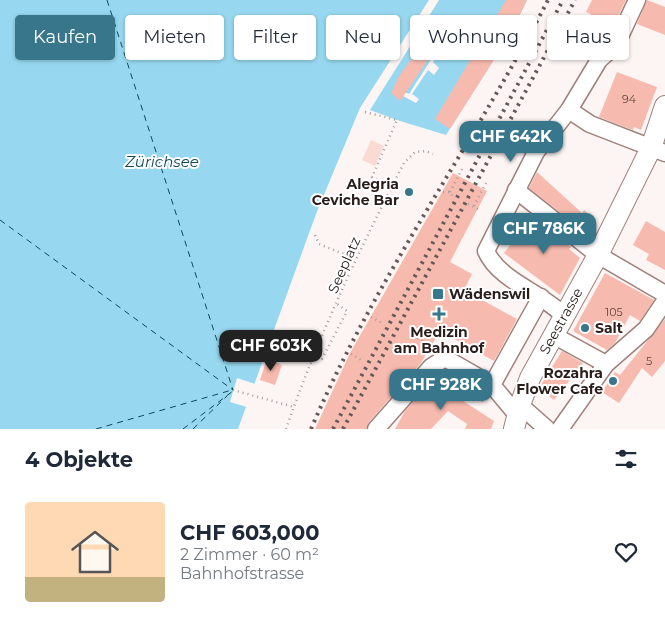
<!DOCTYPE html>
<html lang="de">
<meta charset="utf-8">
<style>
body{margin:0;font-family:Montserrat,sans-serif;background:#f2f2f3;color:#1f2937;height:100vh;display:flex;flex-direction:column;font-size:19px;white-space:nowrap}
*{box-sizing:border-box;margin:0}
p{font-size:16px;color:#747a83}
.icon{flex:none;width:28px;height:28px;fill:none;stroke:currentColor;stroke-width:2;stroke-linecap:round;stroke-linejoin:round}
.map{position:relative;height:429px;overflow:hidden}
.sheet{display:flex;flex-direction:column;background:#fff;flex:1}
.sheet>*{flex:none}
.guide{position:absolute;left:15px;top:15px;width:635px;height:45px;display:flex;gap:10px}
.price{position:absolute;translate:-50% -42px;padding:0 11px;border-radius:10px;background:#37768b;color:#fff;font-size:16px;line-height:32px;filter:drop-shadow(0 1px 2px #0008)}
.price::after{content:'';position:absolute;left:50%;top:30px;width:15px;height:11px;margin-left:-8px;background:inherit;clip-path:polygon(0 0,100% 0,50% 100%)}
.price.current{background:#222;color:#fff}
ul{padding:0;list-style:none}
li{display:flex;align-items:center;gap:15px;height:125px;padding:0 25px}
li span{display:grid;place-items:center;flex:none;width:140px;height:100px;border-radius:5px;color:#555}
li>.icon{margin-inline-start:auto}
span .icon{width:60px;height:60px;fill:#fffc;stroke-width:1}
li b{font-size:21px}
h2{display:flex;justify-content:space-between;align-items:center;height:60px;padding:0 25px;font-size:21px}
.chip{padding:0 18px;border-radius:5px;background:#fff;box-shadow:0 1px 4px #0004;font-size:18px;line-height:45px}
.chip.current{background:#37768b;color:#fff}
.map>svg:first-child{display:block}
.green{fill:#fcdad4}
.water{fill:#97d8f0}
.pier{fill:#fcf5f4}
.lines{fill:none;stroke-linecap:round;stroke-linejoin:round}
.ferry{stroke:#114859;stroke-width:1;stroke-dasharray:6 5;stroke-linecap:butt}
.building{fill:#f7baae}
.minor-casing{stroke:#9f817a;stroke-width:19}
.major-casing{stroke:#9f817a;stroke-width:22}
.path{stroke:#a69c9b;stroke-width:2.5;stroke-dasharray:1 4;stroke-linecap:butt}
.minor{stroke:#fff;stroke-width:16}
.major{stroke:#fff;stroke-width:20}
.rail{stroke:#645956;stroke-width:4;stroke-dasharray:2.5 5;stroke-linecap:butt}
.poi-dot{fill:#37768b;stroke:#fff;stroke-width:2}
.labels{text-anchor:middle;stroke-width:4;stroke-linejoin:round;paint-order:stroke}
.number-label{font-size:11px;fill:#5d4540}
.poi-label{font-size:14px;font-weight:bold;fill:#2a1e1b;stroke:#fff;text-anchor:end}
.street-label{font-size:14px;fill:#2a1e1b;stroke:#fff}
.water-label{font-size:15px;font-style:italic;fill:#114859;stroke:#fff}
</style>
<div class="map">
<svg width="665" height="429" viewBox="0 0 665 429">
<rect width="100%" height="100%" fill="#fcf5f4"/>
<polygon class="green" points="371,140 384,146 375,166 362,160"/>
<g class="water">
<polygon points="0,0 429,0 360,108 316,214 238,429 0,429"/>
<polygon points="439,0 527,0 511,33 446,135 397,120 370,110"/>
</g>
<g class="pier">
<polygon points="442,23 461,35 452,32 433,62 439,68 434,75 428,70 412,94 419,99 416,103 403,96 405,92 409,94 450,30"/>
<polygon points="237,378 255,384 247,407 230,402"/>
</g>
<g class="lines">
<g class="ferry">
<polyline points="107,0 233,390"/>
<polyline points="0,220 233,390"/>
<polyline points="96,429 232,390"/>
<polyline points="183,429 233,391"/>
<polyline points="193,429 227,396"/>
</g>
</g>
<g class="building">
<polygon points="506,0 527,0 511,33 450,129 435,119"/>
<polygon points="592,0 626,0 614,25 610,24 607,30 588,20 591,14 586,12"/>
<polygon points="647,0 665,7 665,35 637,24"/>
<polygon points="441,29 430,57 400,101 391,93 399,76 420,47"/>
<polygon points="617,72 657,87 641,130 634,127 633,130 599,117"/>
<polygon points="537,172 582,213 584,210 594,219 584,231 529,188"/>
<polygon points="453,173 487,191 450,262 472,274 464,290 517,319 494,361 440,331 421,363 369,422 366,429 315,429 350,353"/>
<polygon points="533,216 571,247 569,249 580,258 560,295 504,253"/>
<polygon points="646,221 665,232 665,270 646,260 649,254 633,245"/>
<polygon points="605,273 654,300 640,321 630,315 615,343 607,350 573,331"/>
<polygon points="665,319 665,361 652,377 642,368 619,403 602,392 615,372 620,375"/>
<polygon points="562,351 583,363 554,400 539,388"/>
<polygon points="267,359 282,365 275,385 260,380"/>
<polygon points="432,381 494,421 491,429 465,429 467,424 448,411 431,429 395,429 405,411"/>
</g>
<g class="lines">
<defs>
<g id="minor">
<polyline points="569,110 590,124 665,153"/>
<polyline points="516,190 598,255 665,294"/>
<path d="M564,316C542,292 500,282 486,251L536,152L569,110L599,60L616,45L637,0"/>
<polyline points="553,335 606,364"/>
<polyline points="492,385 541,297"/>
<polyline points="520,405 547,429"/>
<polyline points="376,429 431,367 445,358 492,385 517,415"/>
<polyline points="560,429 606,364 646,329 665,301"/>
</g>
<polyline id="major" points="514,429 520,405 530,378 598,255 651,148 665,106"/>
</defs>
<use href="#minor" class="minor-casing"/>
<use href="#major" class="major-casing"/>
<g class="path">
<polyline points="365,112 397,120 372,177 391,188"/>
<polyline points="443,192 450,192 453,197"/>
<polyline points="450,192 462,169"/>
<polyline points="468,204 478,209"/>
<polyline points="474,206 486,183"/>
<polyline points="315,235 319,244 356,259"/>
<polyline points="371,317 384,324"/>
<polyline points="417,338 432,346"/>
<polyline points="313,354 322,359 347,311 337,304"/>
<polyline points="351,354 363,361"/>
<polyline points="457,384 486,403"/>
<polyline points="233,390 294,407"/>
<path d="M286,429C318,337 359,250 404,163L415,152L426,151L433,154"/>
</g>
<use href="#minor" class="minor"/>
<use href="#major" class="major"/>
<g class="rail">
<path d="M311,429C375,279 473,145 548,0"/>
<polyline points="333,429 563,0"/>
<polyline points="343,429 575,0"/>
</g>
</g>
<g class="poi-dot">
<circle cx="409" cy="192" r="5"/>
<rect x="432" y="288" width="12" height="12" rx="2.5"/>
<path d="M436.5 306.5h5v5h5v5h-5v5h-5v-5h-5v-5h5z"/>
<circle cx="585" cy="328" r="5"/>
<circle cx="613" cy="381" r="5"/>
</g>
<g class="labels">
<g class="number-label">
<text x="629" y="103">94</text>
<text x="614" y="316">105</text>
<text x="649" y="365">5</text>
</g>
<g class="poi-label">
<text x="399" y="189">Alegria<tspan x="399" dy="16">Ceviche Bar</tspan></text>
<text x="449" y="299" text-anchor="start">Wädenswil</text>
<text x="595" y="333" text-anchor="start">Salt</text>
<text x="439" y="337" text-anchor="middle">Medizin<tspan x="439" dy="16">am Bahnhof</tspan></text>
<text x="603" y="378">Rozahra<tspan x="603" dy="16">Flower Cafe</tspan></text>
</g>
<g class="street-label">
<text transform="translate(344 265) rotate(-66)" y="5">Seeplatz</text>
<text transform="translate(561 321) rotate(-61)" y="5">Seestrasse</text>
</g>
<g class="water-label">
<text x="162" y="167">Zürichsee</text>
</g>
</g>
</svg>
<b class="price" style="left:511px;top:163px">CHF 642K</b>
<b class="price" style="left:544px;top:255px">CHF 786K</b>
<b class="price current" style="left:271px;top:372px">CHF 603K</b>
<b class="price" style="left:441px;top:411px">CHF 928K</b>
<div class="guide">
<a class="chip current">Kaufen</a>
<a class="chip">Mieten</a>
<a class="chip">Filter</a>
<a class="chip">Neu</a>
<a class="chip">Wohnung</a>
<a class="chip">Haus</a>
</div>
</div>
<section class="sheet">
<h2>4 Objekte<svg class="icon" aria-label="filters" viewBox="0 0 24 24"><path d="M4 7h16M4 17h16"/><circle cx="9" cy="7" r="2"/><circle cx="15" cy="17" r="2"/></svg></h2>
<ul>
<li><span style="background:linear-gradient(#ffd9b3 75%,#c2b280 0)"><svg class="icon" aria-label="home" viewBox="0 0 24 24"><path d="M3 11l9-7 9 7M6 9v11h12V9"/></svg></span><div><b>CHF 603,000</b><p>2 Zimmer · 60 m²</p><p>Bahnhofstrasse</p></div><svg class="icon" aria-label="heart" viewBox="0 0 24 24"><path d="M12 20l-8-8c-3-5 5-10 8-4 3-6 11-1 8 4z"/></svg></li>
</ul>
</section>
